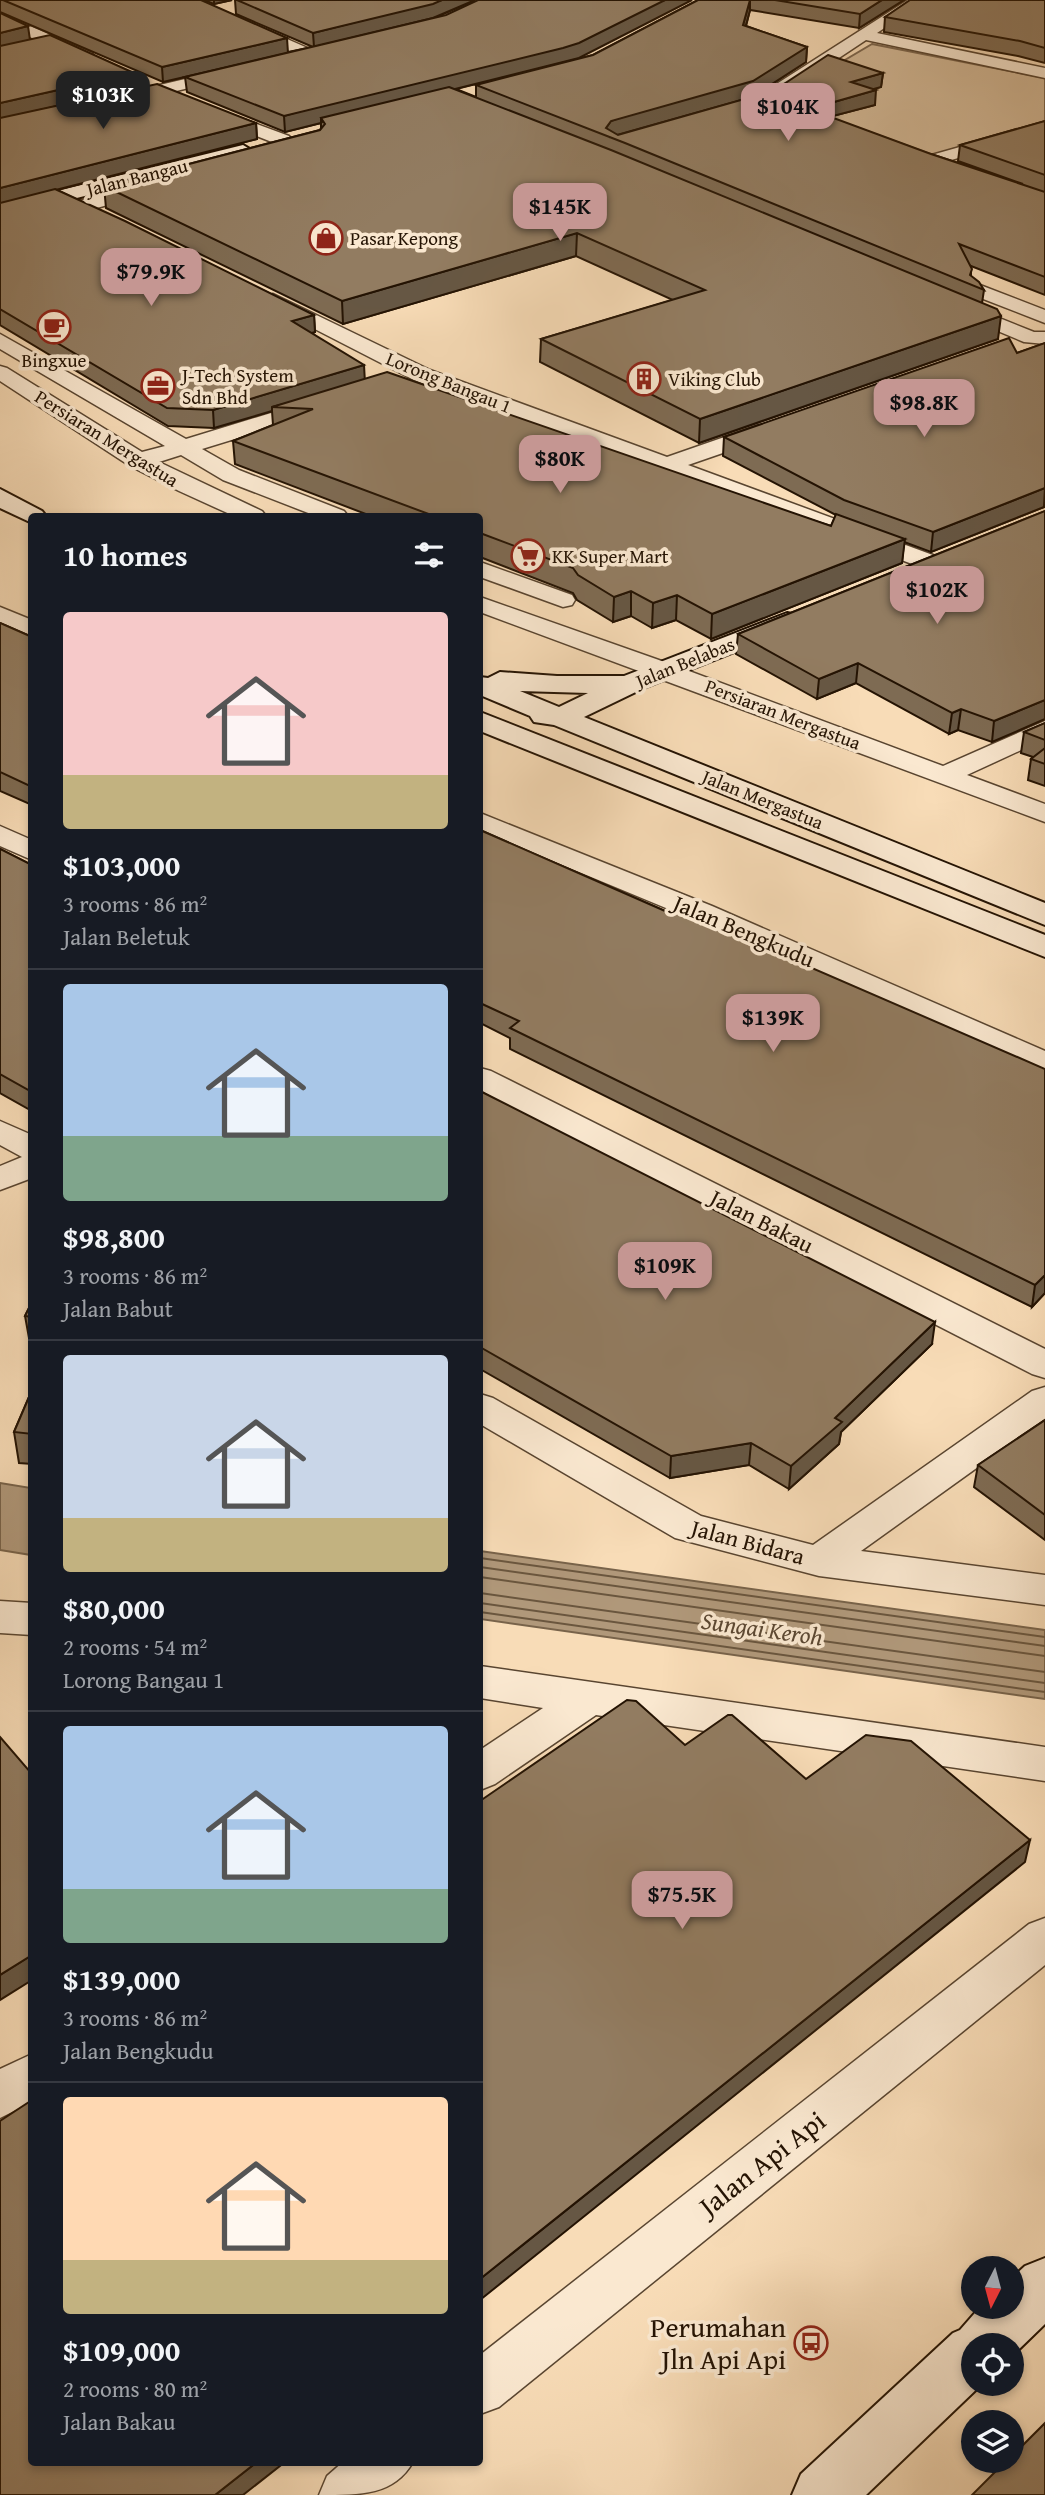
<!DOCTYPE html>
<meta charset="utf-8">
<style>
body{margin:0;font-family:"Gentium Book Plus",serif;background:#242831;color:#f1f3f6;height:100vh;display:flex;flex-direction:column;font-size:26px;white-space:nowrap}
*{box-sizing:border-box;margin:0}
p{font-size:23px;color:#9ea1a6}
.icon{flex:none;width:38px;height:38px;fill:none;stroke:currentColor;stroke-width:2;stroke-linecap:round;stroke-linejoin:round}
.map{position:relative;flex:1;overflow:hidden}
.details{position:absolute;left:28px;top:513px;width:455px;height:1953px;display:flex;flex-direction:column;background:#171b24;border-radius:7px;box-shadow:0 4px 10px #0003}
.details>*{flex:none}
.needle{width:46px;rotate:186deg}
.buttons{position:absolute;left:961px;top:2256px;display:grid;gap:14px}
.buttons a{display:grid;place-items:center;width:63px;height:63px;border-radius:50%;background:#171b24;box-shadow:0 4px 10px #0003;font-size:35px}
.price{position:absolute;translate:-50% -60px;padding:0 16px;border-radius:14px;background:#c59692;color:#111;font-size:23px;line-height:46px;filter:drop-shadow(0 2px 4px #0008)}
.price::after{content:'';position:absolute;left:50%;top:42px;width:21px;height:16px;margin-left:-10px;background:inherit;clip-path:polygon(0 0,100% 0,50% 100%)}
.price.active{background:#222;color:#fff}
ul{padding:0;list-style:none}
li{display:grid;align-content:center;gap:14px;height:371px;padding:0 35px}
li+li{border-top:2px solid #363941}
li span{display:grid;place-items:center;height:217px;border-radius:7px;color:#555}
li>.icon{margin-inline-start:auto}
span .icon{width:126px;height:126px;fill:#fffc;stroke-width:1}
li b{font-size:30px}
h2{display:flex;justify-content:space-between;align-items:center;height:84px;padding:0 35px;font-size:30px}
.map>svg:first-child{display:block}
.green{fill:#d4ba98;stroke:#7c664e;stroke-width:2}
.water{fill:#b0987a;stroke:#78634a;stroke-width:2}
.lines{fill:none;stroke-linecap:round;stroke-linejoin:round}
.shore{stroke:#6a563e;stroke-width:2}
.street-casing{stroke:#594530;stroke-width:3}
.secondary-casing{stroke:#241303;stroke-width:4}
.street{fill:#fae8d0;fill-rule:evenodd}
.secondary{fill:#fae8d0;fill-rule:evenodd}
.wall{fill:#7e6b53;stroke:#241303;stroke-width:2}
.shaded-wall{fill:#665744;stroke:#241303;stroke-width:2}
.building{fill:#927c61;stroke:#241303;stroke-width:2}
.labels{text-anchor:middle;stroke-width:7;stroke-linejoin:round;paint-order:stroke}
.far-street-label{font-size:19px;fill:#241303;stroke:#fae8d0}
.far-poi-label{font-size:19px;fill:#241303;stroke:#fae8d0;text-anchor:start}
.street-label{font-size:23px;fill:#241303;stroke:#fae8d0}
.water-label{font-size:24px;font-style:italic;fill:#5c4833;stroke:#fae8d0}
.near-street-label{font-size:28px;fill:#241303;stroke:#fae8d0}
.near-poi-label{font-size:28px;fill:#241303;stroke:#fae8d0;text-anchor:end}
</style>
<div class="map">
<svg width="1045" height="2495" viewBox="0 0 1045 2495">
<rect width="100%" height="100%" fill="#f8dcb7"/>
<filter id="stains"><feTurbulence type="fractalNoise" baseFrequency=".00286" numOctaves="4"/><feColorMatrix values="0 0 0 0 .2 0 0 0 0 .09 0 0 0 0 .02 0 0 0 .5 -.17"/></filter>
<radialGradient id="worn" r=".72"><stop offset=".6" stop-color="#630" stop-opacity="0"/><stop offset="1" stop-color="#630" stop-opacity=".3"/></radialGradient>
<polygon class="green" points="872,44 1045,78 1045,122 933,155 779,99"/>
<g class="water">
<polygon points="0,1483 31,1488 31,1555 0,1550"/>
<polygon points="480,1551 1045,1630 1045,1699 480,1619"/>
</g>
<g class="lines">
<g class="shore">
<polyline points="480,1558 1045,1637"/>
<polyline points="480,1567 1045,1646"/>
<polyline points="480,1577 1045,1656"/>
<polyline points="480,1593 1045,1672"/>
<polyline points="480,1603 1045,1683"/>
<polyline points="480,1612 1045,1692"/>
</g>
<defs>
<g id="street">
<polygon points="177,0 198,0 319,53 321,56 313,61 307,59"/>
<polygon points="908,0 926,0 877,33 1045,68 1045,78 866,40 765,107 726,118 717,113 720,109 753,99"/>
<polygon points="0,13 92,53 94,56 86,61 80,59 0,24"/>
<polygon points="232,68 240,73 238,76 123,104 115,99 117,95"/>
<polygon points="211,107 289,136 292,140 289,144 277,144 205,116 202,112"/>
<polygon points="1045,123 1045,133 934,165 925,160 928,156"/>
<polygon points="153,182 159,183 162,187 159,191 82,212 73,206 75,202"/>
<polygon points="980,285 1045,310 1045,323 973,295 970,291 973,287"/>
<polygon points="273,294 430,370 667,457 759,425 775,425 778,430 775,435 688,465 941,558 944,563 941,568 932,570 923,568 414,380 266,304 263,300 266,296"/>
<polygon points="957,301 1034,332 1045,332 1045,344 1024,342 950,311 947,307 950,303"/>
<polygon points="0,334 186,439 310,401 326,401 329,406 326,411 202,449 239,470 344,511 348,516 316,516 223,480 181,455 159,462 262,511 266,516 234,516 179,491 130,466 0,381 0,366 7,368 142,452 165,446 0,349"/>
<polygon points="480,562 572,595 575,600 572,605 563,607 480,577"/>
<polygon points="480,597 673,665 943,766 1045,721 1045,739 967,775 1045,804 1045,822 480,612"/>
<polygon points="0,607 32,620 32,636 0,624"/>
<polygon points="480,813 712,906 1045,1051 1045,1073 690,918 480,831"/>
<polygon points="0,826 32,840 32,860 0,846"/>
<polygon points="480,1068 491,1071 1045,1349 1045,1378 1032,1374 480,1091"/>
<polygon points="0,1121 32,1135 32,1178 0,1190 0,1166 22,1157 0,1145"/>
<polygon points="1045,1387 1045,1419 861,1551 1045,1575 1045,1605 819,1576 675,1538 480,1424 480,1394 493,1398 701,1516 813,1545 1032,1391"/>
<polygon points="0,1601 32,1603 32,1635 0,1633"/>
<polygon points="480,1666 1045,1747 1045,1781 596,1715 495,1784 480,1790 480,1750 543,1708 480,1698"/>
<polygon points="1045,1918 1045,1965 499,2407 480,2414 480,2355 1029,1924"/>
<polygon points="32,2054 32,2102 0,2118 0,2069"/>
<path d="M343,2462H413C394,2495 362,2495 319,2495L327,2476Z"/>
</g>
<g id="secondary">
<polygon points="243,145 253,151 250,155 0,217 0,205"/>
<polygon points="0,489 42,511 46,516 32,516 32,523 0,508"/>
<path d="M787,613L797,615L801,621L797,627L644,688L584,717L1045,903V925L554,725L534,722L530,716L480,695V677L488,678L500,672L557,676H624ZM520,691L588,693L559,707Z"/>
<polygon points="480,712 1045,935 1045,957 480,731"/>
<polygon points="1045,2258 1045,2324 1012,2356 1012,2345 973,2345 973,2384 982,2384 866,2495 792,2495 801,2474 953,2333 960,2330 981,2306 1012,2306 1012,2278 1025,2266"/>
</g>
</defs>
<use href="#street" class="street-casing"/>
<use href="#secondary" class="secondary-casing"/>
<use href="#street" class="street"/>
<use href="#secondary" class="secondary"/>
</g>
<g class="wall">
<polygon points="0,0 201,0 288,52 313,47 236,14 235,0 475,0 434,18 579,58 456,89 476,97 476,85 593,55 698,0 904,0 859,28 750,10 746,26 807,47 806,62 752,97 617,134 931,154 1023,184 958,161 960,145 1045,121 1045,295 971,266 971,277 984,290 982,303 998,339 699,443 540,362 541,339 673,300 576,256 343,324 106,208 104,186 320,130 321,128 321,123 285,132 187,92 185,77 163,82 0,12"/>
<polygon points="204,0 232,0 214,4"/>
<polygon points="1045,0 1045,63 1018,56 884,32 885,17"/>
<polygon points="0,13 30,40 134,73 136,88 256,123 257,139 57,190 314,315 315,332 312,333 365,379 831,526 836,515 723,456 724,437 1017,353 1045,343 1045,507 1044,507 931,552 904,542 902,563 711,639 676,620 652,628 631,616 613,622 577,600 573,593 480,557 480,516 371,516 235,464 233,441 273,425 272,411 214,428 168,426 0,325"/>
<polygon points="883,73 881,87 873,89 875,105 833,116 783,98 784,84"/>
<polygon points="1045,511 1045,719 992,742 958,730 949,734 856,683 817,699 736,654 738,634"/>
<polygon points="0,623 32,637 32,805 0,791"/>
<polygon points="1045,723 1045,786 1028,780 1031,759 1033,757 1021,753 1024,732"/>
<polygon points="480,830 672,914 1045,1293 1032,1307 510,1049 510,1038 480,1023"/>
<polygon points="0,849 32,865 32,1111 0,1093"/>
<polygon points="480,1091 932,1344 841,1432 839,1444 789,1489 749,1465 670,1478 480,1369"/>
<polygon points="32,1302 32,1338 29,1338 25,1316"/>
<polygon points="32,1390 32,1464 19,1463 14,1432"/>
<polygon points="1045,1420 1045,1540 974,1487 978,1465"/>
</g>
<g class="shaded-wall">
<polygon points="214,0 232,0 214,4"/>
<polygon points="442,0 475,0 433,18 314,47 313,33"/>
<polygon points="665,0 692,0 579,58 323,122 321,118 321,123 285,132 284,116"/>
<polygon points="750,0 750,10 742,40 743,25"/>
<polygon points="882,0 904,0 859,28 860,14"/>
<polygon points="28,26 30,40 0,48 0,33"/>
<polygon points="287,38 288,53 163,82 162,67"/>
<polygon points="807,47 806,62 752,97 610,137 606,128 611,121"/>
<polygon points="134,73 136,88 0,119 0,103"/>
<polygon points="883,73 881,87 849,96 851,82"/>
<polygon points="876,90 875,105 833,116 834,102"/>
<polygon points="256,123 257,139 0,204 0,188"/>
<polygon points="577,233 576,256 343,324 342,301"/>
<polygon points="314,315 315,332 293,339 292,321"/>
<polygon points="1001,316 998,339 699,443 700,419"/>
<polygon points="364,365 365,383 272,407 272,411 214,428 213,410"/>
<polygon points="1045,488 1044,507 931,552 933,532"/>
<polygon points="905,539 902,563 711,639 712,614"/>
<polygon points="631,591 631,616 613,622 614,597"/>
<polygon points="677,595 676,620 652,628 653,603"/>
<polygon points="858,663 856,683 817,699 819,679"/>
<polygon points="1045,700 1045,719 992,742 994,721"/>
<polygon points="961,709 958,730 949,734 952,713"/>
<polygon points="1045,1275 1045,1293 1032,1307 1035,1285"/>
<polygon points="935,1322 932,1344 841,1432 839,1444 789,1489 791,1466 835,1418"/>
<polygon points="751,1443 749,1465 670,1478 671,1456"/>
<polygon points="1030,1840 1025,1862 480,2300 480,2279"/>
<polygon points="32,1955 32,1980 0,2000 0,1975"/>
<polygon points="257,2462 285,2462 243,2495 215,2495"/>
</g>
<g class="building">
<polygon points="3,0 201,0 287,38 162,67"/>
<polygon points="237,0 442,0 433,4 313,33"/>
<polygon points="478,0 665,0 579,43 563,48 284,116 185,77 446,15"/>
<polygon points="698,0 750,0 743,25 807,47 753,81 611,121 606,128 618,135 766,93 931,154 1045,192 1045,277 959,244 972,269 970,275 979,282 984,290 625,143 476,85 593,55"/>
<polygon points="775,0 882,0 860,14"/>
<polygon points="910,0 1045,0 1045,48 1020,41 885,17"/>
<polygon points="0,13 28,26 0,33"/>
<polygon points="50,35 134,73 0,103 0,46"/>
<polygon points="828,55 883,73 851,82 876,90 834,102 784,84"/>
<polygon points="157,84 256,123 0,188 0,118"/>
<polygon points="449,87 611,150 997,309 1001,316 700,419 541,339 705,290 577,233 342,301 104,186 320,130 325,124 321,118"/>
<polygon points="1045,121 1045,175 960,145"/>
<polygon points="55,189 125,221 314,315 292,321 364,365 213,410 167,408 0,309 0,203"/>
<polygon points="1009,338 1017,353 1045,343 1045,488 933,532 844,500 724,437"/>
<polygon points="387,372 831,526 836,514 905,539 712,614 677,595 653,603 631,591 614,597 578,575 573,568 480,533 480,516 434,516 233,441 313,409 272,407"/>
<polygon points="1045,511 1045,700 994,721 961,709 952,713 858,663 819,679 738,634"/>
<polygon points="0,623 32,637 32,787 0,772"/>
<polygon points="1045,723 1045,740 1024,732"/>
<polygon points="1045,748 1045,764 1031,759"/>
<polygon points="480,830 672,914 678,910 1045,1069 1045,1275 1035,1285 510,1028 519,1021 480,1003"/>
<polygon points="0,849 32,865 32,1092 0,1074"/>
<polygon points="480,1091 935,1322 835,1418 842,1422 791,1466 751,1443 671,1456 480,1347"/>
<polygon points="32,1302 32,1317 25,1316"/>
<polygon points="32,1390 32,1434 14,1432"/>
<polygon points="1045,1420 1045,1515 978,1465"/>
<polygon points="627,1700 636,1701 685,1745 728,1715 732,1715 806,1779 866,1735 911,1741 1030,1840 480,2279 480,1801"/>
<polygon points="0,1737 32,1774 32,1955 0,1975"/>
<polygon points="32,2100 32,2462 257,2462 215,2495 0,2495 0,2121"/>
<polygon points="1045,2423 1045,2495 972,2495 1007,2460 1012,2460 1012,2456"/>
</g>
<defs>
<symbol id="shop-ring" viewBox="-11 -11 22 22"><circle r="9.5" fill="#fae8d0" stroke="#8f2418" stroke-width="1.5"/><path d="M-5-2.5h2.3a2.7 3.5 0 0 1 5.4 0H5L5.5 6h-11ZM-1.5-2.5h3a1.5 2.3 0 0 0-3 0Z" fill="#8f2418"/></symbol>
<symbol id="cafe-ring" viewBox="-11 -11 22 22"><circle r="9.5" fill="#fae8d0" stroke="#8f2418" stroke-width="1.5"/><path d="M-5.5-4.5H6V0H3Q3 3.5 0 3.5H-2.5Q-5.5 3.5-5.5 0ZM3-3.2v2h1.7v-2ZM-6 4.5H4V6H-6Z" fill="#8f2418"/></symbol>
<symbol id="building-ring" viewBox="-11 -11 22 22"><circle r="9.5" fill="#fae8d0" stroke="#8f2418" stroke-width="1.5"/><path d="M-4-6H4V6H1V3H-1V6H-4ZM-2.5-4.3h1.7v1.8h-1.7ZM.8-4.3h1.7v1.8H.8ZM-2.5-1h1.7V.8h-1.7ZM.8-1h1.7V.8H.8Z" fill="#8f2418"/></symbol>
<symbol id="office-ring" viewBox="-11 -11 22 22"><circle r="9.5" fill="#fae8d0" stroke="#8f2418" stroke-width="1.5"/><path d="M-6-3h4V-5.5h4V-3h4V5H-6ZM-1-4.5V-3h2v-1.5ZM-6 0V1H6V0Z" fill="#8f2418"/></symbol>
<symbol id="supermarket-ring" viewBox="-11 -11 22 22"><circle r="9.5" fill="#fae8d0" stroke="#8f2418" stroke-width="1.5"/><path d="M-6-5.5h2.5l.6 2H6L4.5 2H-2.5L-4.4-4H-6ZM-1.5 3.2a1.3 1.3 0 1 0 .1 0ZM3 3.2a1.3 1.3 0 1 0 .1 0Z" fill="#8f2418"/></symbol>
<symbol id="bus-ring" viewBox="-11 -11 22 22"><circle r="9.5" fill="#fae8d0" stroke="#8f2418" stroke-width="1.5"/><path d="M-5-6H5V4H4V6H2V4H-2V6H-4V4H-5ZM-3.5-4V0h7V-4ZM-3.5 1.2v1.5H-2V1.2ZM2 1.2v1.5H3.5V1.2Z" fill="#8f2418"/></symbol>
</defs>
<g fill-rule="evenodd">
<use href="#shop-ring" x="307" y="219" width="38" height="38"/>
<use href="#cafe-ring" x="35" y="308" width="38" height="38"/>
<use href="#building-ring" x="625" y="360" width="38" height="38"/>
<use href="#office-ring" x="139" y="367" width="38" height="38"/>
<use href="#supermarket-ring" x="509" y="537" width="38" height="38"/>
<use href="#bus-ring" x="792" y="2324" width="38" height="38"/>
</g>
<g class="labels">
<g class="far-street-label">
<text transform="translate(137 177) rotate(-14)" y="7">Jalan Bangau</text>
<text transform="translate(449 382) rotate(22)" y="7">Lorong Bangau 1</text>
<text transform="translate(107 438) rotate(32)" y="7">Persiaran Mergastua</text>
<text transform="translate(685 662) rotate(-22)" y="7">Jalan Belabas</text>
<text transform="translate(783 714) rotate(21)" y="7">Persiaran Mergastua</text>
<text transform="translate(763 799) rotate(22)" y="7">Jalan Mergastua</text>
</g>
<g class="far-poi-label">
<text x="350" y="245">Pasar Kepong</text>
<text x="54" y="367" text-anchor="middle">Bingxue</text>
<text x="182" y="382">J-Tech System<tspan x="182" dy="22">Sdn Bhd</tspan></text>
<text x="668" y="386">Viking Club</text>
<text x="552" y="563">KK Super Mart</text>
</g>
<g class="street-label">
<text transform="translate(744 931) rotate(23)" y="8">Jalan Bengkudu</text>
<text transform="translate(762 1221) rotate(27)" y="8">Jalan Bakau</text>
<text transform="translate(748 1542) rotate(15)" y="8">Jalan Bidara</text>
</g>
<g class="water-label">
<text transform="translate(762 1629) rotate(8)" y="8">Sungai Keroh</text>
</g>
<g class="near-street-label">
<text transform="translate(762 2163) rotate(-38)" y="10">Jalan Api Api</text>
</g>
<g class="near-poi-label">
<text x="786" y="2337">Perumahan<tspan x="786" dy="32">Jln Api Api</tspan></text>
</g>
</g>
<rect width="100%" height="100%" filter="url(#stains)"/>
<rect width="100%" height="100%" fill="url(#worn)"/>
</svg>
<div class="buttons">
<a><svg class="needle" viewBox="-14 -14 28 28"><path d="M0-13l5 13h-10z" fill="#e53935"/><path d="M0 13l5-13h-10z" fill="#9ea1a6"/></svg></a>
<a><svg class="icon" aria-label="locate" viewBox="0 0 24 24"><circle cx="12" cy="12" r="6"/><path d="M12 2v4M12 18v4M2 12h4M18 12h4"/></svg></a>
<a><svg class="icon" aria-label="layers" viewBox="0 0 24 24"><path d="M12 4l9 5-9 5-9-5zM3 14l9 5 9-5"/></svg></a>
</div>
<b class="price active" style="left:103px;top:131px">$103K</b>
<b class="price" style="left:788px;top:143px">$104K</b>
<b class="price" style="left:560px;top:243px">$145K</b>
<b class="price" style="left:151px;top:308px">$79.9K</b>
<b class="price" style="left:924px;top:439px">$98.8K</b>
<b class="price" style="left:560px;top:495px">$80K</b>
<b class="price" style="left:937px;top:626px">$102K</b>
<b class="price" style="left:773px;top:1054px">$139K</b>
<b class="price" style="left:665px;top:1302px">$109K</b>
<b class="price" style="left:682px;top:1931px">$75.5K</b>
<section class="details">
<h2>10 homes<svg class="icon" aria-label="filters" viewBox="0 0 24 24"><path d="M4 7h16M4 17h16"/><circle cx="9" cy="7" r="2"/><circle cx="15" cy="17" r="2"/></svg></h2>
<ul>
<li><span style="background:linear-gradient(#f6c9c9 75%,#c2b280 0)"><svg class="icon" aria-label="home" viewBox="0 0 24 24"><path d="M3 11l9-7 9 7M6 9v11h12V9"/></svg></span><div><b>$103,000</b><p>3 rooms · 86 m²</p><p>Jalan Beletuk</p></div></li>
<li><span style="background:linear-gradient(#a9c7e8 70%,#7fa58c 0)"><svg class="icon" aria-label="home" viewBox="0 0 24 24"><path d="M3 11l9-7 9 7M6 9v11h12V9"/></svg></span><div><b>$98,800</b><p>3 rooms · 86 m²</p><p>Jalan Babut</p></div></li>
<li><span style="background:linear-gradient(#c9d6e8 75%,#c2b280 0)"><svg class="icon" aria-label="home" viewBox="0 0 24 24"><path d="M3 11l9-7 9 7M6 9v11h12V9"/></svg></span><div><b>$80,000</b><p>2 rooms · 54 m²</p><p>Lorong Bangau 1</p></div></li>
<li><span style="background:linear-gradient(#a9c7e8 75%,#7fa58c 0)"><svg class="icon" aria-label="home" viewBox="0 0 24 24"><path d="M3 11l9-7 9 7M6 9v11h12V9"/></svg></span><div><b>$139,000</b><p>3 rooms · 86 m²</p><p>Jalan Bengkudu</p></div></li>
<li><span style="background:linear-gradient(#ffd9b3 75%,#c2b280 0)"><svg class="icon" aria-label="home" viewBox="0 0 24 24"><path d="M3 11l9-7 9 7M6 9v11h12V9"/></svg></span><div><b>$109,000</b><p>2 rooms · 80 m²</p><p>Jalan Bakau</p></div></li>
</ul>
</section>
</div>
